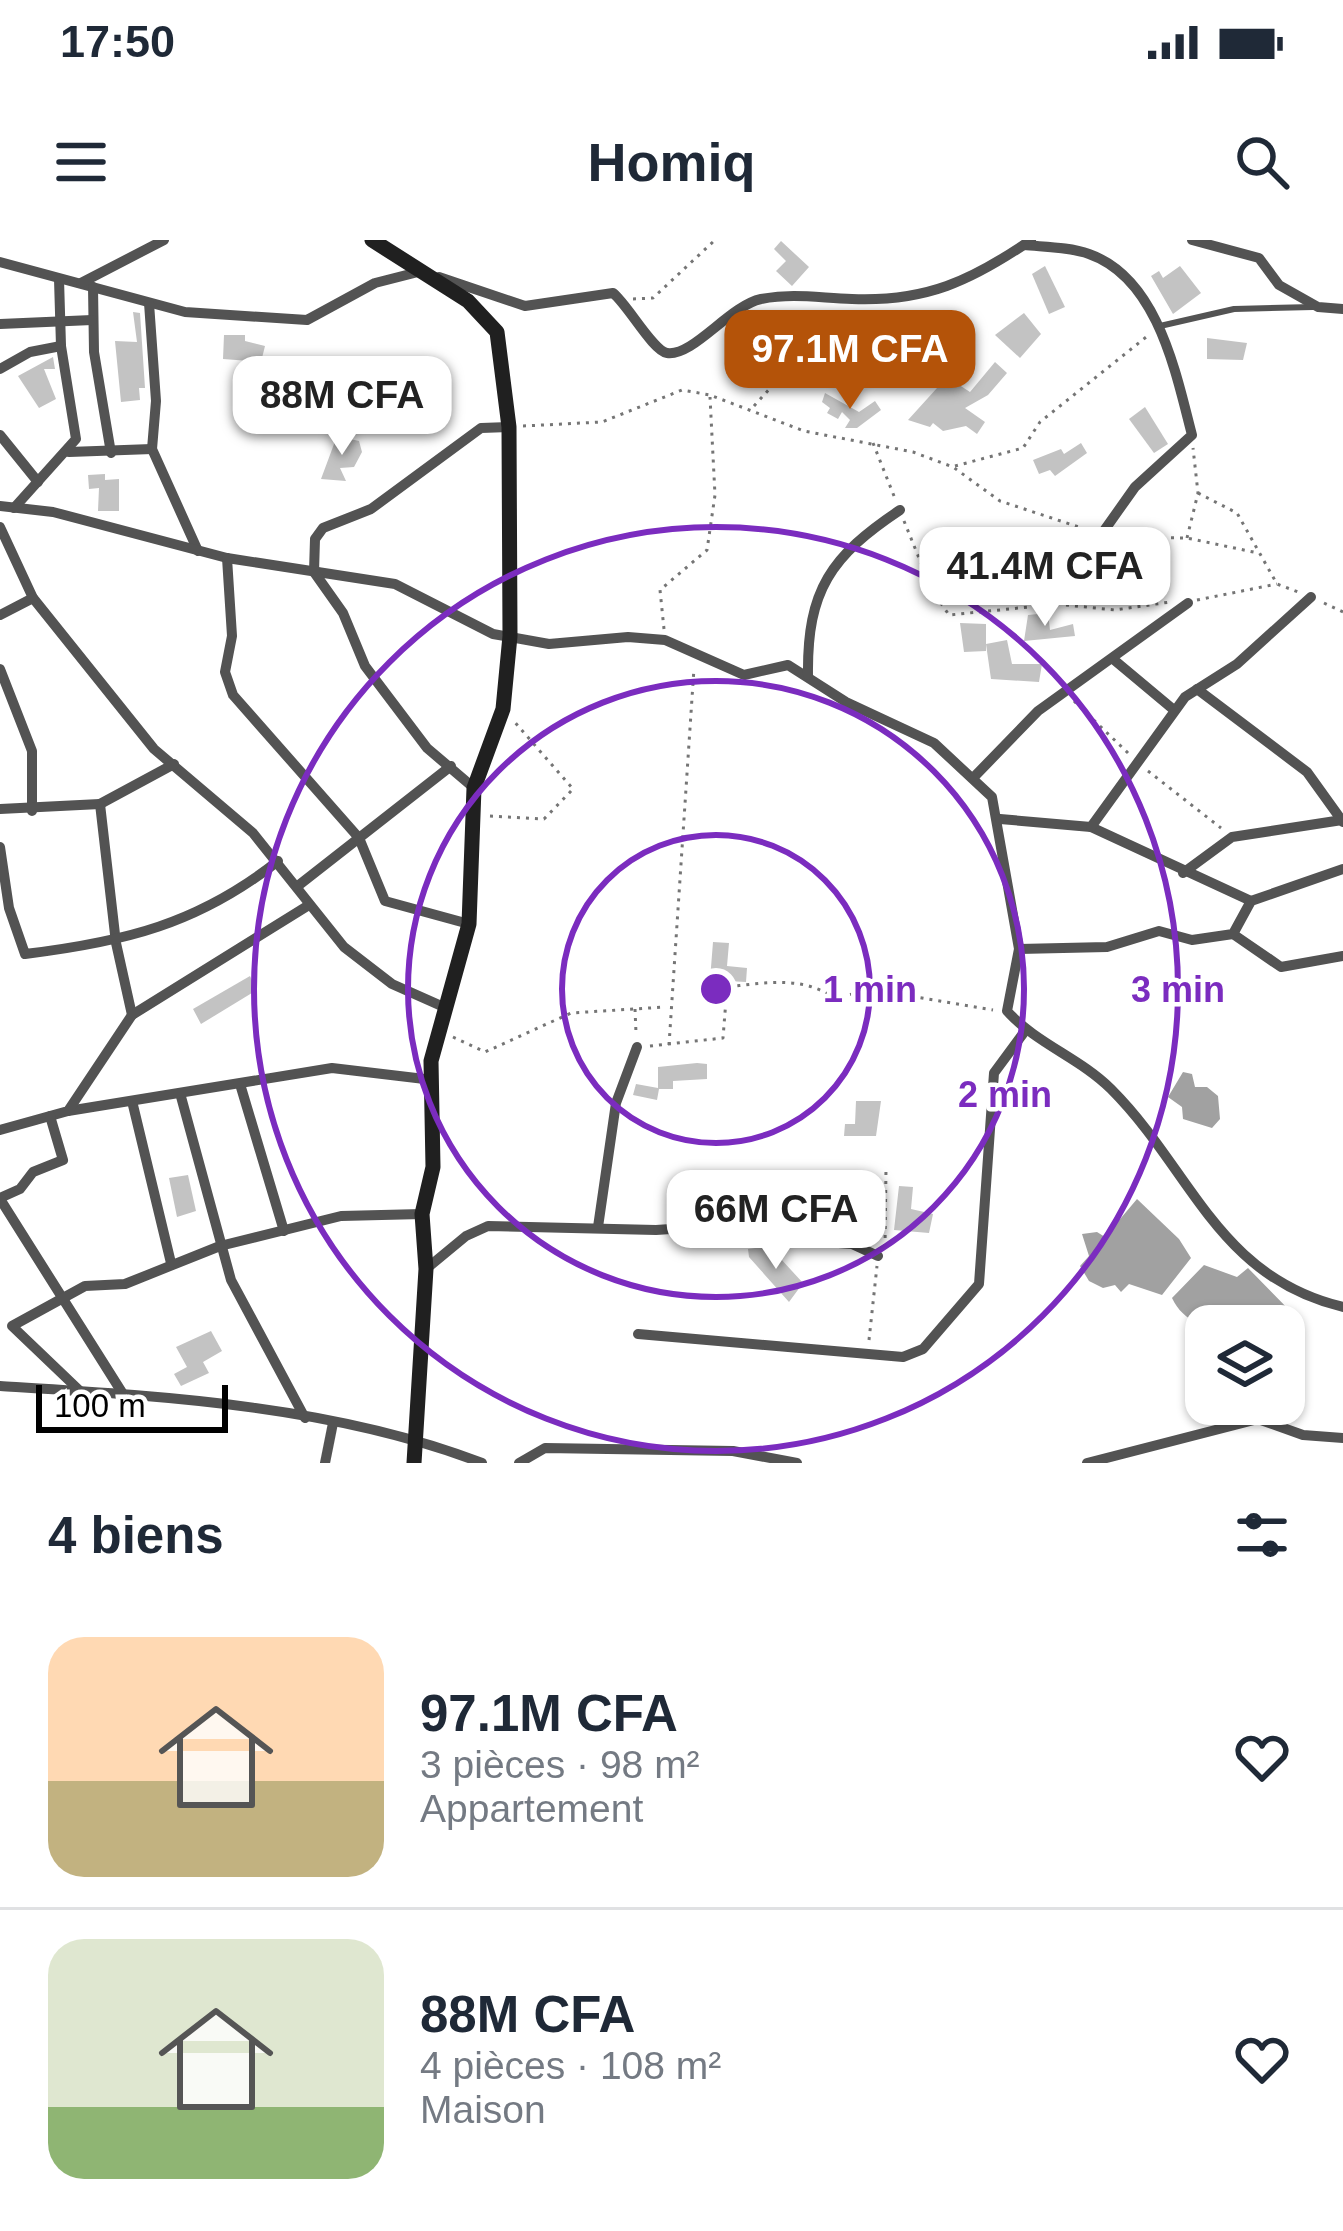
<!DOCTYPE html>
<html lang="fr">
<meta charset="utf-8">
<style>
body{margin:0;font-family:Arial,sans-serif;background:#f2f2f3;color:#1f2937;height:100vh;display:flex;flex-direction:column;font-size:45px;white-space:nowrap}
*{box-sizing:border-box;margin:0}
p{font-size:39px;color:#747a83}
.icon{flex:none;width:66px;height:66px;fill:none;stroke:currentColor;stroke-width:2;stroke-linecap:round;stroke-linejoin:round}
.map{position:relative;height:1223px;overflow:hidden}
.panel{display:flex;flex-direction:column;background:#fff;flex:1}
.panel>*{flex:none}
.controls{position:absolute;left:1185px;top:1065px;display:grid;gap:24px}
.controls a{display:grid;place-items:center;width:120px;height:120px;border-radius:24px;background:#fff;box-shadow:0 3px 9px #0004;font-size:60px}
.scale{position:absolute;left:36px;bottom:30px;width:192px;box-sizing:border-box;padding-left:12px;border:6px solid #000;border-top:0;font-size:33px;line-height:42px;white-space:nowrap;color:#000;-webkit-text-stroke:9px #fff;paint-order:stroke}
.price{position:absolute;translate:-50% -102px;padding:0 27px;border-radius:24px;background:#fff;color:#222;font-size:39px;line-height:78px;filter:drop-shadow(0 3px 6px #0008)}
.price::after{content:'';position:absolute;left:50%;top:72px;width:36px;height:27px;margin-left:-18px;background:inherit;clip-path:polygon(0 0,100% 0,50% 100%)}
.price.selected{background:#b45309;color:#fff}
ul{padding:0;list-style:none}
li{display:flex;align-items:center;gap:36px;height:300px;padding:0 48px}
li+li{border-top:3px solid #e0e1e3}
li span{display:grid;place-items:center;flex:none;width:336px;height:240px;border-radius:36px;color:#555}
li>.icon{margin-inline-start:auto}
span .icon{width:144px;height:144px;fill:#fffc;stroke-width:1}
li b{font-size:51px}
h2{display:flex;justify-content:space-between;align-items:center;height:144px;padding:0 48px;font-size:51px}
.status{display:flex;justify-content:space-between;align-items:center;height:84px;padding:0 60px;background:#fff;direction:ltr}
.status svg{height:33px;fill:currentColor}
header{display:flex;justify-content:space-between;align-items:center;height:156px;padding:0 48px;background:#fff;font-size:54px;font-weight:600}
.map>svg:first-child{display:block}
.water{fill:#a1a1a1}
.building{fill:#c3c3c3}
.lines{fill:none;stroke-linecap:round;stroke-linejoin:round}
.path{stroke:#757575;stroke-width:3;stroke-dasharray:3 6;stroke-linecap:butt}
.lane{stroke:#535353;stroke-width:6}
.street{stroke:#535353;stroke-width:10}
.secondary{stroke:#202020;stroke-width:15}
.ring{fill:none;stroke:#7b2cbf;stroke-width:6}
.centre{fill:#7b2cbf;stroke:#fff;stroke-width:6}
.ring-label{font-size:36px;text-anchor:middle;font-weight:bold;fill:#7b2cbf;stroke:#fff;stroke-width:9;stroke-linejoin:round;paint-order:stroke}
</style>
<div class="status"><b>17:50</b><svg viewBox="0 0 49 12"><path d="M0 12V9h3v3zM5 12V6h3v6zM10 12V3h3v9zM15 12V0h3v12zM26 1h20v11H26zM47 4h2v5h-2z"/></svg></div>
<header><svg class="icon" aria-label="menu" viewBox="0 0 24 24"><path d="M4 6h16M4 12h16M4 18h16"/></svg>Homiq<svg class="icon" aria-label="search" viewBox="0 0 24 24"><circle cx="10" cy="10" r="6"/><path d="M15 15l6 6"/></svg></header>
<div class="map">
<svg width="1343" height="1223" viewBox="0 0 1343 1223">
<rect width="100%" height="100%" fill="#fff"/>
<g class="water">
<polygon points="1183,832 1192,834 1195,847 1207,847 1218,856 1220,879 1212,888 1183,879 1182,867 1168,857"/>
<polygon points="1137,959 1179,999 1191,1018 1162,1055 1129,1044 1121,1052 1115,1045 1103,1048 1089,1041 1080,1026 1089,1016 1082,994 1097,992 1105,997"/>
<path d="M1204,1025L1237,1037L1248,1028L1295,1076L1298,1087L1284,1094V1086C1242,1086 1192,1100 1172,1058Z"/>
</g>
<g class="building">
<polygon points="781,1 809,27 792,46 776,31 786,21 774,9"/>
<polygon points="1045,26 1065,67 1049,74 1032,34"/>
<polygon points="1180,26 1201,53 1173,74 1151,36 1159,31 1163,38"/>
<polygon points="133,72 140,73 145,148 139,148 140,160 121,162 115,101 137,102"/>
<polygon points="1024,73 1041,94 1020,118 995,95"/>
<polygon points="224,95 245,95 245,101 265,106 261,122 223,119"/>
<polygon points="1207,98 1247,103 1243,120 1207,119"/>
<polygon points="53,117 55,129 44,129 56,159 39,168 18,136"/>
<polygon points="995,122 1007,133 988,155 965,168 985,182 977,194 966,186 943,191 933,183 930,187 908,180 947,137 970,152"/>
<polygon points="825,153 859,172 875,161 881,170 857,188 845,188 850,180 842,172 838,179 827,173 830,168 822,162"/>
<polygon points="1145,167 1168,204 1154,213 1129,179"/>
<polygon points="337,196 359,201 362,212 354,227 340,228 346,241 321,239"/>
<polygon points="1081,203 1087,213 1055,236 1050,230 1039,234 1033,220 1061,209 1064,214"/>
<polygon points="105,234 105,240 119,239 119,271 98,271 99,248 89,249 88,235"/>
<polygon points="1048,373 1050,390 1073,384 1075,396 1024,401 1028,375"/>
<polygon points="960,383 986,384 986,404 1007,400 1012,424 1042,424 1039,442 991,439 986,404 986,411 964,412"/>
<polygon points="713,702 729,703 727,726 747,728 746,742 710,740"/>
<polygon points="250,736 257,750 201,784 193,769"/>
<polygon points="697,823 707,824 707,839 673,841 673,849 659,849 657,860 633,855 636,844 658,848 658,827"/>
<polygon points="856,861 881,861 876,896 844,896 845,884 855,884"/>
<polygon points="188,935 196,971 177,977 169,938"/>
<polygon points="899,946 913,947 911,969 933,974 929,993 894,990"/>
<polygon points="770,1006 773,1024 780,1018 803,1043 789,1062 749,1017 748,1009"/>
<polygon points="211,1091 222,1111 203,1122 209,1133 181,1146 174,1134 187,1127 176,1107"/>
</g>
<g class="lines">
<g class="path">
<polyline points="633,59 653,58 715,0"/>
<polyline points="754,166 840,71"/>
<polyline points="523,186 602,182 682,150 710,155 804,191 913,212 953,227 1000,261 1091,291"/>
<polyline points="873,203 896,261"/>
<polyline points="955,226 1023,208 1040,182 1150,94"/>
<polyline points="1198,253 1237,273 1277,344 1298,352"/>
<polyline points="904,281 932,350 949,375 1039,366"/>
<polyline points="1117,297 1187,298 1258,313"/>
<polyline points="1187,298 1198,253 1193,208"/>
<polyline points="1197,360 1277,344"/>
<polyline points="1324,363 1343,372"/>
<polyline points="1066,365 1115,370 1170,362"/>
<polyline points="664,389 660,350 707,310 715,255 710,157"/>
<polyline points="1074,461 1128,513"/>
<polyline points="1148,531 1221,588"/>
<polyline points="490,576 544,579 573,549 512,479"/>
<polyline points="635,769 636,793"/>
<polyline points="453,797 485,812 571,773 665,767"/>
<polyline points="669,805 694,428"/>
<path d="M650,806L723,798L727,747C765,743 804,735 835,759L869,749L993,770"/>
<polyline points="885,1007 886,928"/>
<polyline points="869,1100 877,1026"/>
</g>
<polyline class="lane" points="1160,86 1234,69 1313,67"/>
<g class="street">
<polyline points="1192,0 1259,18 1279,45 1318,67 1343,69"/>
<path d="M1024,5C1045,7 1070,7 1089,14C1158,38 1176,134 1192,195L1135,247L1052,364"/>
<polyline points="0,22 185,72 307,80 375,43 422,31"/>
<path d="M439,37L525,66L613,53C628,65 653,111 667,113C693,117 729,66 761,59C793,53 819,58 852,59C926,62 971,41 1031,0"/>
<polyline points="81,43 164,0"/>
<polyline points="93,47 94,112 111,213"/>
<polyline points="149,63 156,161 152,209 198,311"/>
<polyline points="0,84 92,80"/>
<polyline points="0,129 30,112 61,106"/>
<polyline points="0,195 38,242"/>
<polyline points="69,212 152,209"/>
<path d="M0,266L53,272L227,318L395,344L493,394L549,404L628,397L665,400L744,435L788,425L846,462L934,503L992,557L1019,709L1007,771C1037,804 1080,818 1111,849C1192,930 1217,1037 1343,1067"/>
<polyline points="14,268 76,199 61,106 59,39"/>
<polyline points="0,287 33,358 154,509 253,593 344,707 392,744 446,768"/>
<polyline points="227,318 232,396 225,432 233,455 359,598 385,661 469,684"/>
<polyline points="0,375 33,358"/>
<polyline points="1113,419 1174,470"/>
<polyline points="0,429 32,511 32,571"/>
<path d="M808,435C807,350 831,316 900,270"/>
<polyline points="1197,449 1307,532 1343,582"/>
<polyline points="974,537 1038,471 1188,363"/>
<polyline points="474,548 427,508 365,426 343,373 314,332 315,299 323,288 371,269 481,188 509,187"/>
<polyline points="100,564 174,524"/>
<polyline points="0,569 100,564 116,703 132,775"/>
<polyline points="1000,579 1091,587 1251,661"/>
<polyline points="1091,587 1185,457 1237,424 1311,357"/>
<path d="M0,607L9,668L25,714C124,702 198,684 278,621"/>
<polyline points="1183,633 1232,597 1342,580"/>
<polyline points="299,645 451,526"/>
<polyline points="1233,694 1281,727 1343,716"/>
<polyline points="1019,709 1107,707 1159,691 1192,700 1233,694 1251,661 1343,629"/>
<polyline points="240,844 284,991"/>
<polyline points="180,853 231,1040 305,1178"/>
<polyline points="132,861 171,1023"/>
<polyline points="68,871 332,828 433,840"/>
<polyline points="0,890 68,871 132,775 309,665"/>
<polyline points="0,958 20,949 33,932 63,920 50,876"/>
<polyline points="0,959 123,1154"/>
<polyline points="598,987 616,863 637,807"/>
<polyline points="426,1029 466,996 488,986 656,990 745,984 798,1000 852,1004 878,1016"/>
<polyline points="638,1094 903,1117 923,1109 979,1044 994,833 1025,791"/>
<path d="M0,1146C160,1156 332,1165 482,1223"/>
<polyline points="80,1151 12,1086 85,1046 125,1044 220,1006 341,976 422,974"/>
<polyline points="325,1223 333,1183"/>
<polyline points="519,1223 545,1208 733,1211 797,1223"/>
<polyline points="1087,1223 1258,1179 1303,1195 1343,1198"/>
</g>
<polyline class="secondary" points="372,0 468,61 497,92 509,187 510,396 503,469 474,548 469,684 431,821 433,927 422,974 426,1029 414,1223"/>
</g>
<g class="ring">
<circle cx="716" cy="749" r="154"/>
<circle cx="716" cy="749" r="308"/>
<circle cx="716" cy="749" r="462"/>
</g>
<circle cx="716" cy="749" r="18" class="centre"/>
<g class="ring-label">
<text x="870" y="762">1 min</text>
<text x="1178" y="762">3 min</text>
<text x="1005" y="867">2 min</text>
</g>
</svg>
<div class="controls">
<a><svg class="icon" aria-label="layers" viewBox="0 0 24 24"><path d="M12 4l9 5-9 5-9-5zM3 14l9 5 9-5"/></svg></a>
</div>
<div class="scale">100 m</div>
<b class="price selected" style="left:850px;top:172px">97.1M CFA</b>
<b class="price" style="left:342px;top:218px">88M CFA</b>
<b class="price" style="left:1045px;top:389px">41.4M CFA</b>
<b class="price" style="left:776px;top:1032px">66M CFA</b>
</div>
<section class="panel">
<h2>4 biens<svg class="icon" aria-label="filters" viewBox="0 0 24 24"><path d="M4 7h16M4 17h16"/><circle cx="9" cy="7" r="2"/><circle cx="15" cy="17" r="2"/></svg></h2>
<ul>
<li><span style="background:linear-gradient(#ffd9b3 60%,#c2b280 0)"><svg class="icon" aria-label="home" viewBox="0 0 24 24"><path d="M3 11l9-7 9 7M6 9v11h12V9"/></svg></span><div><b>97.1M CFA</b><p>3 pièces · 98 m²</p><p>Appartement</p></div><svg class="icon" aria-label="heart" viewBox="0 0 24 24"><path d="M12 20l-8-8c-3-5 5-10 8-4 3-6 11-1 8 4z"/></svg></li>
<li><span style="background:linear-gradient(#dfe7d0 70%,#8fb573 0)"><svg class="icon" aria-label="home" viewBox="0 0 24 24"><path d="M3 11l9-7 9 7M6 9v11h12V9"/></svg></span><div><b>88M CFA</b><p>4 pièces · 108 m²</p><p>Maison</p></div><svg class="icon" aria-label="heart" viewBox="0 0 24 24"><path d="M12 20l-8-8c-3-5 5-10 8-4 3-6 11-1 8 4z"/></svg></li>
</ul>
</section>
